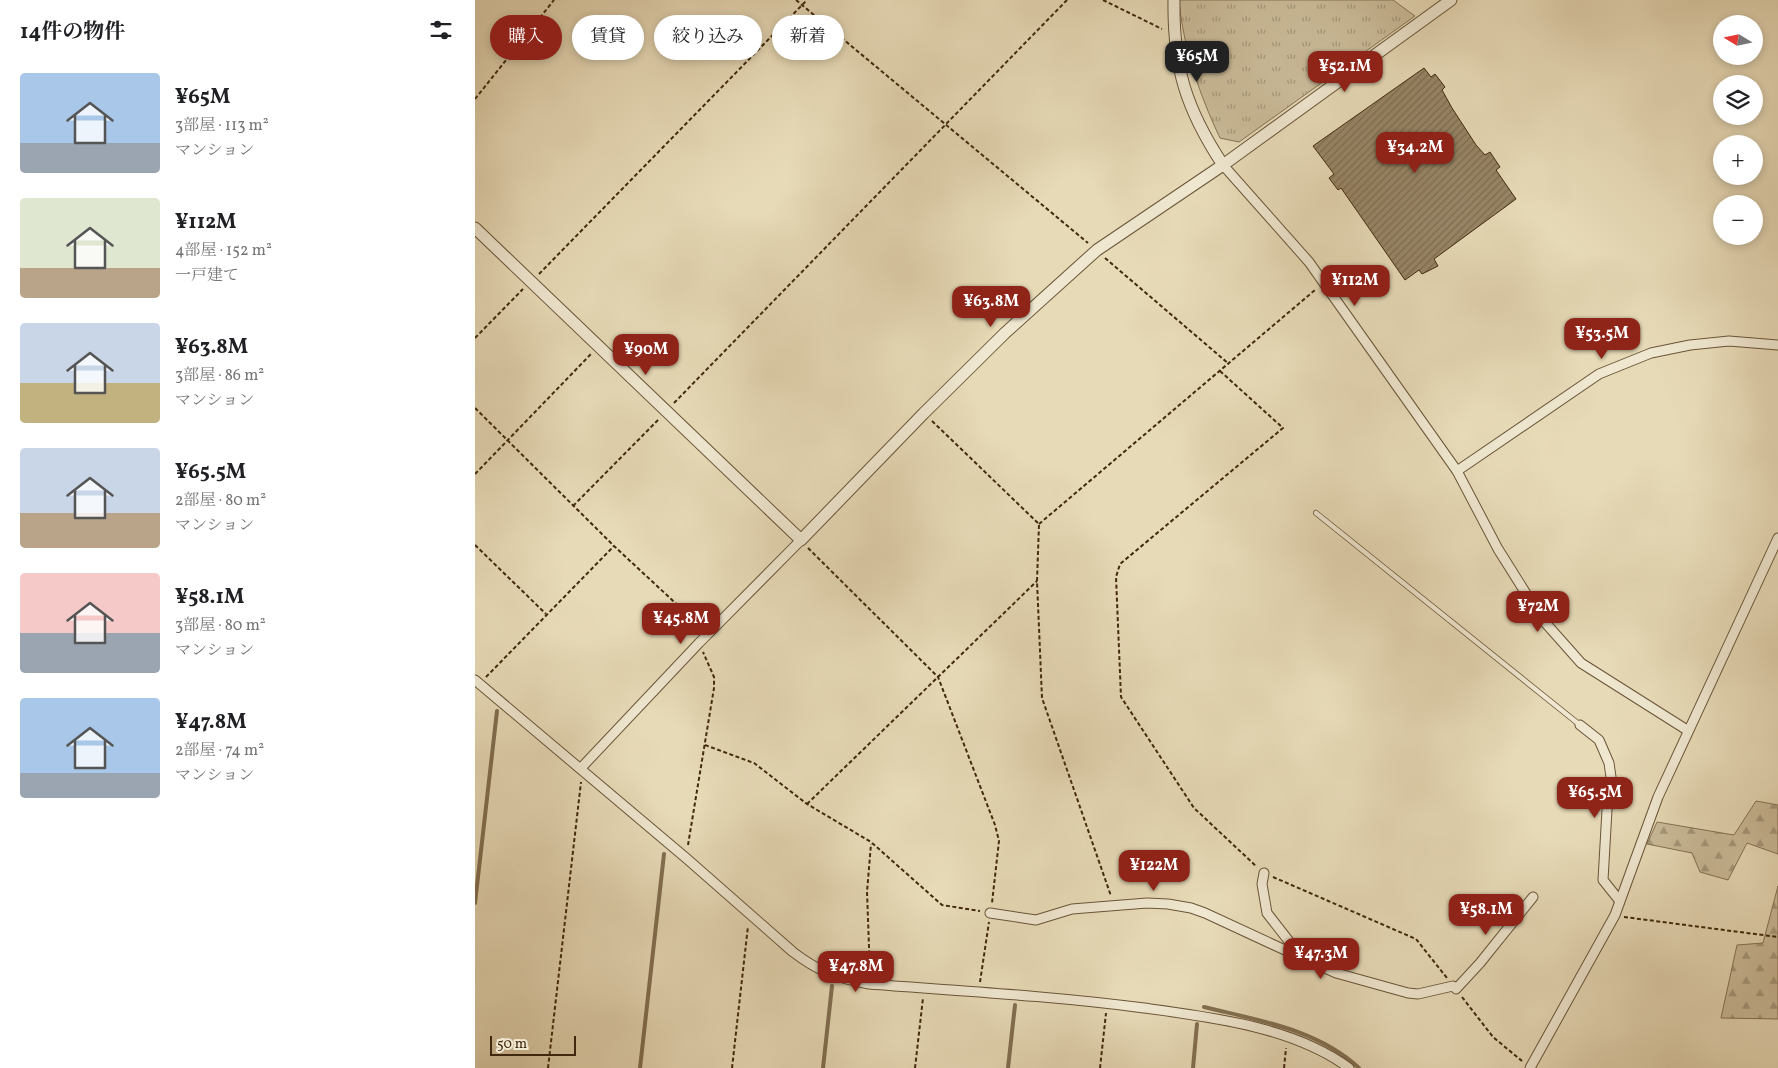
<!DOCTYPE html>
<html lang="ja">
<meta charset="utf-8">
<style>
body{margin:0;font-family:Vollkorn,"Noto Serif JP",serif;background:#f2f2f2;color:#202124;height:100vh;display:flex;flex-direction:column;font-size:19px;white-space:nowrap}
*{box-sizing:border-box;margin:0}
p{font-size:16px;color:#757577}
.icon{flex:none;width:28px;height:28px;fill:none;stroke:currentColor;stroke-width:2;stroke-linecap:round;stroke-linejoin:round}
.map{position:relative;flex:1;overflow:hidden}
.details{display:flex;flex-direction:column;background:#fff;width:475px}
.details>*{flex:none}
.hud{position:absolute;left:15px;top:15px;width:475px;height:45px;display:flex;gap:10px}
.needle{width:32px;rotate:280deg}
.controls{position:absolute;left:1238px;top:15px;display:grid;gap:10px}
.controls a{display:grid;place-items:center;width:50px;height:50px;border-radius:50%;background:#fff;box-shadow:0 2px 8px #0003;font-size:25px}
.scale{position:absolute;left:15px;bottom:12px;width:86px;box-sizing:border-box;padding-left:5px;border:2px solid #40290e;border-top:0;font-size:14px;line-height:18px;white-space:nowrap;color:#40290e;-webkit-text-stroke:4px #efe7d0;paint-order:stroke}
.price{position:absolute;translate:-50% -42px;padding:0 11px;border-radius:10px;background:#8f2418;color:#fff;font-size:16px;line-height:32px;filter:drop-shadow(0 1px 2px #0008)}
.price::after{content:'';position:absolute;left:50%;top:30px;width:15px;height:11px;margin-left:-8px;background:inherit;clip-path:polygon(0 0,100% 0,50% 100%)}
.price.current{background:#222;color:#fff}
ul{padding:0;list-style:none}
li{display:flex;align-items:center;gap:15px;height:125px;padding:0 20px}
li span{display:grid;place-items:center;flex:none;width:140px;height:100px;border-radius:5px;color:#555}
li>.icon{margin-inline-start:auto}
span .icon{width:60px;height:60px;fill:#fffc;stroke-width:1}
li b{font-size:21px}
h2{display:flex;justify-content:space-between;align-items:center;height:60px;padding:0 20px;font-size:21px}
.tag{padding:0 18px;border-radius:22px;background:#fff;box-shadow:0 2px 8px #0003;font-size:18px;line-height:45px}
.tag.current{background:#8f2418;color:#fff}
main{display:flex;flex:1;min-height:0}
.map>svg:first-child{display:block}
.grass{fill:url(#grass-tufts);stroke:#867254}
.forest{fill:url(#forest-firs);stroke:#867254}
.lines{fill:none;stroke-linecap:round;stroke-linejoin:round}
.stream{stroke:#826f51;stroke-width:4}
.building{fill:url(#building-hatch);stroke:#40290e}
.service-casing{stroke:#6a5538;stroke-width:6}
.minor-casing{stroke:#6a5538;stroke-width:11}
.tertiary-casing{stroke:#6a5538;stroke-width:13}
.path{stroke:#40290e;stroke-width:2;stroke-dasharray:4 2.5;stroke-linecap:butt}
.service{stroke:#efe7d0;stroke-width:4.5}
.minor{stroke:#efe7d0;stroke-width:9}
.tertiary{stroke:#efe7d0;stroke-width:11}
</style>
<main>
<section class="details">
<h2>14件の物件<svg class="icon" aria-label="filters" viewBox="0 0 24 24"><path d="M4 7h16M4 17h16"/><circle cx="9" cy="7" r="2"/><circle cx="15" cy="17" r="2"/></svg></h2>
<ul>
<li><span style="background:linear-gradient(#a9c7e8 70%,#9aa5b1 0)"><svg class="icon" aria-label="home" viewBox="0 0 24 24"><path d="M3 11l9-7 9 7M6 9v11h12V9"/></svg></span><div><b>¥65M</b><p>3部屋 · 113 m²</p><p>マンション</p></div></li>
<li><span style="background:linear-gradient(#dfe7d0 70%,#b9a48a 0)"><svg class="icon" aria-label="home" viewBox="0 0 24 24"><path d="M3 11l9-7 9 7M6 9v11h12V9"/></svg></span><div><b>¥112M</b><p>4部屋 · 152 m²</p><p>一戸建て</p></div></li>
<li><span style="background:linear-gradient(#c9d6e8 60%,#c2b280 0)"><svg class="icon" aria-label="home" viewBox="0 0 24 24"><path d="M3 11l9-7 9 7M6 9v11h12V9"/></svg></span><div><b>¥63.8M</b><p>3部屋 · 86 m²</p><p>マンション</p></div></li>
<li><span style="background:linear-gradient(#c9d6e8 65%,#b9a48a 0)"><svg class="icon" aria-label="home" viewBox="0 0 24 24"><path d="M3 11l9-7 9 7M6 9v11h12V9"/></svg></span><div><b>¥65.5M</b><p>2部屋 · 80 m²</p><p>マンション</p></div></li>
<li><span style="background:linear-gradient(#f6c9c9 60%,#9aa5b1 0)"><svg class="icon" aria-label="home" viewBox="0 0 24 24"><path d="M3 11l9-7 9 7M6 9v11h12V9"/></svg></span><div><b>¥58.1M</b><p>3部屋 · 80 m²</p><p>マンション</p></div></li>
<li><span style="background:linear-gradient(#a9c7e8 75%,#9aa5b1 0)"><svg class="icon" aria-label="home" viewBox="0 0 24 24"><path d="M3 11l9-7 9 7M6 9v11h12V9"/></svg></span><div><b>¥47.8M</b><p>2部屋 · 74 m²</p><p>マンション</p></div></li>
</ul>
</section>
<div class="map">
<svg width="1303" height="1068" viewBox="0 0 1303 1068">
<defs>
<pattern id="grass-tufts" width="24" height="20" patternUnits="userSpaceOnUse" patternTransform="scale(1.25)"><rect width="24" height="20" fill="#cbbc9a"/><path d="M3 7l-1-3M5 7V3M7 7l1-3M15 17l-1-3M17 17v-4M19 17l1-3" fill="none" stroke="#a6997c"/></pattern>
<pattern id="forest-firs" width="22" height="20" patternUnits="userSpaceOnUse" patternTransform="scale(1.25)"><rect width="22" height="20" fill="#cbbc9a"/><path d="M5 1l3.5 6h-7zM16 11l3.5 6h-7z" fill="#a6997c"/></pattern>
<pattern id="building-hatch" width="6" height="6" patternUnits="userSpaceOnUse" patternTransform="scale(1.25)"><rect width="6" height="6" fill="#978566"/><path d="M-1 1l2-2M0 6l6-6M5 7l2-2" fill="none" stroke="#7d6d52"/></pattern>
</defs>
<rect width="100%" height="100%" fill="#e7dab7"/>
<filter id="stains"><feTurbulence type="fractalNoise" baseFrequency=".004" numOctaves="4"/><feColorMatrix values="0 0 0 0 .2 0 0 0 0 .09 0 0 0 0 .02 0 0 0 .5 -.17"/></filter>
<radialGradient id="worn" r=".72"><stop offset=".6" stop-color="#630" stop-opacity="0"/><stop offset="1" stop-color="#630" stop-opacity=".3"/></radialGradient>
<path class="grass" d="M704,0H918L940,16L764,142L745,138C725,96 708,47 704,0Z"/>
<g class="forest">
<polygon points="1281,801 1303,805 1303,854 1272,843 1253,880 1225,872 1217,853 1172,844 1182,822 1259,835"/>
<polygon points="1303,886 1303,1019 1246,1018 1262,945 1288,943"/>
</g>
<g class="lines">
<g class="stream">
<polyline points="0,903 22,711"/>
<path d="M729,1007C782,1020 842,1029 884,1068"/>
<polyline points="165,1068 189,854"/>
<polyline points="348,1068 357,986"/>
<polyline points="533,1068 540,1005"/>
<polyline points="718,1068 722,1024"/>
</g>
</g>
<polygon class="building" points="949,68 956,77 960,74 970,87 967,90 977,108 1001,145 1010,155 1015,152 1025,167 1021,170 1041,199 959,259 963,266 947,274 944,270 930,280 866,188 863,190 854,178 859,174 838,146"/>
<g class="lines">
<defs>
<polyline id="service" points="841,513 1105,725"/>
<g id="minor">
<polyline points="748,165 834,262 982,471 1023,549 1067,619 1106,663 1212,730"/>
<polyline points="982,471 1124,374 1176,353 1215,345 1254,341 1303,345"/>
<path d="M0,680L211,858L318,952C344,972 362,978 394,984C486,991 578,996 669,1008C736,1017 819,1027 874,1068"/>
<polyline points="1105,725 1124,740 1134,763 1137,784 1132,810 1128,880 1144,900"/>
<polyline points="106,768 224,643 326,540"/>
<polyline points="789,873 787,884 792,913 827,958 861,973 933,993 943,994 978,986"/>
<polyline points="515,913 561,920 597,909 672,903 693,904 716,908 730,913 827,958"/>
<polyline points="981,989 1005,963 1058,897"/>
<polyline points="1055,1068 1140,915 1183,797 1303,538"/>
</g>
<g id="tertiary">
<path d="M699,0C698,67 711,109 748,165"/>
<polyline points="0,228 326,540 449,413 530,333 622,250 748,165 976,0"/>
</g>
</defs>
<use href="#service" class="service-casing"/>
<use href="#minor" class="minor-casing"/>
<use href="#tertiary" class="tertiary-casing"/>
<g class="path">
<polyline points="321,0 613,243"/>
<polyline points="628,0 687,29"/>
<polyline points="0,99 79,0"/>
<polyline points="630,258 754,364"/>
<polyline points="64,274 332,0"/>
<polyline points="0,338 48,289"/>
<polyline points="745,371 808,428 645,564 641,577 646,697 719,808 782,867"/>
<polyline points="199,403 592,0"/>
<polyline points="0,408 139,546 209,611 220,634"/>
<polyline points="457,421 564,524 562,581 567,698 636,896"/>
<polyline points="0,474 116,354"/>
<polyline points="98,506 184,419"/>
<polyline points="564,524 840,290"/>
<polyline points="0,545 71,614"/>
<polyline points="333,548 463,677 520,825 524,841 517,903"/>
<polyline points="11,677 139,546"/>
<polyline points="230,745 279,763 332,804 396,842 467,905 505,911"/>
<polyline points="332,804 562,581"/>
<polyline points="213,845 239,688 239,677 228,652"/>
<polyline points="798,877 941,939 972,978"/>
<polyline points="1149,917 1303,937"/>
<polyline points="395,974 392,892 396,844"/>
<polyline points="505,982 514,922"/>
<polyline points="987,997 1018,1037 1047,1061"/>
<polyline points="73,1068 106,782"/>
<polyline points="257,1068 273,926"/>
<polyline points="440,1068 448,998"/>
<polyline points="625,1068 631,1013"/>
<polyline points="809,1068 811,1048"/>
</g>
<use href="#service" class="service"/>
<use href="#minor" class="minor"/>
<use href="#tertiary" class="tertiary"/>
</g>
<rect width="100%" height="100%" filter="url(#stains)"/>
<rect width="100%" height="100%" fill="url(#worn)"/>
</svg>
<div class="controls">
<a><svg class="needle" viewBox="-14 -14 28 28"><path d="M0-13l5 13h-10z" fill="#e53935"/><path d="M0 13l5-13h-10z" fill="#757577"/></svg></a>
<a><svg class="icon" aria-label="layers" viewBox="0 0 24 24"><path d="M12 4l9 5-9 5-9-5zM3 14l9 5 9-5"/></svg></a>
<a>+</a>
<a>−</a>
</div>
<div class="scale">50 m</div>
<b class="price current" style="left:722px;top:83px">¥65M</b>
<b class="price" style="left:870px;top:93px">¥52.1M</b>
<b class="price" style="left:940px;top:174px">¥34.2M</b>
<b class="price" style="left:880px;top:307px">¥112M</b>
<b class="price" style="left:516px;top:328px">¥63.8M</b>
<b class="price" style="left:1127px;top:360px">¥53.5M</b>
<b class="price" style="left:171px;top:376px">¥90M</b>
<b class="price" style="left:1063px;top:633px">¥72M</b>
<b class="price" style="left:206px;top:645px">¥45.8M</b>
<b class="price" style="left:1120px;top:819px">¥65.5M</b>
<b class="price" style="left:679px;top:892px">¥122M</b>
<b class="price" style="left:1011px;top:936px">¥58.1M</b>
<b class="price" style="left:846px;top:980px">¥47.3M</b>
<b class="price" style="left:381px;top:993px">¥47.8M</b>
<div class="hud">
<a class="tag current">購入</a>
<a class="tag">賃貸</a>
<a class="tag">絞り込み</a>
<a class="tag">新着</a>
</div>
</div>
</main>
